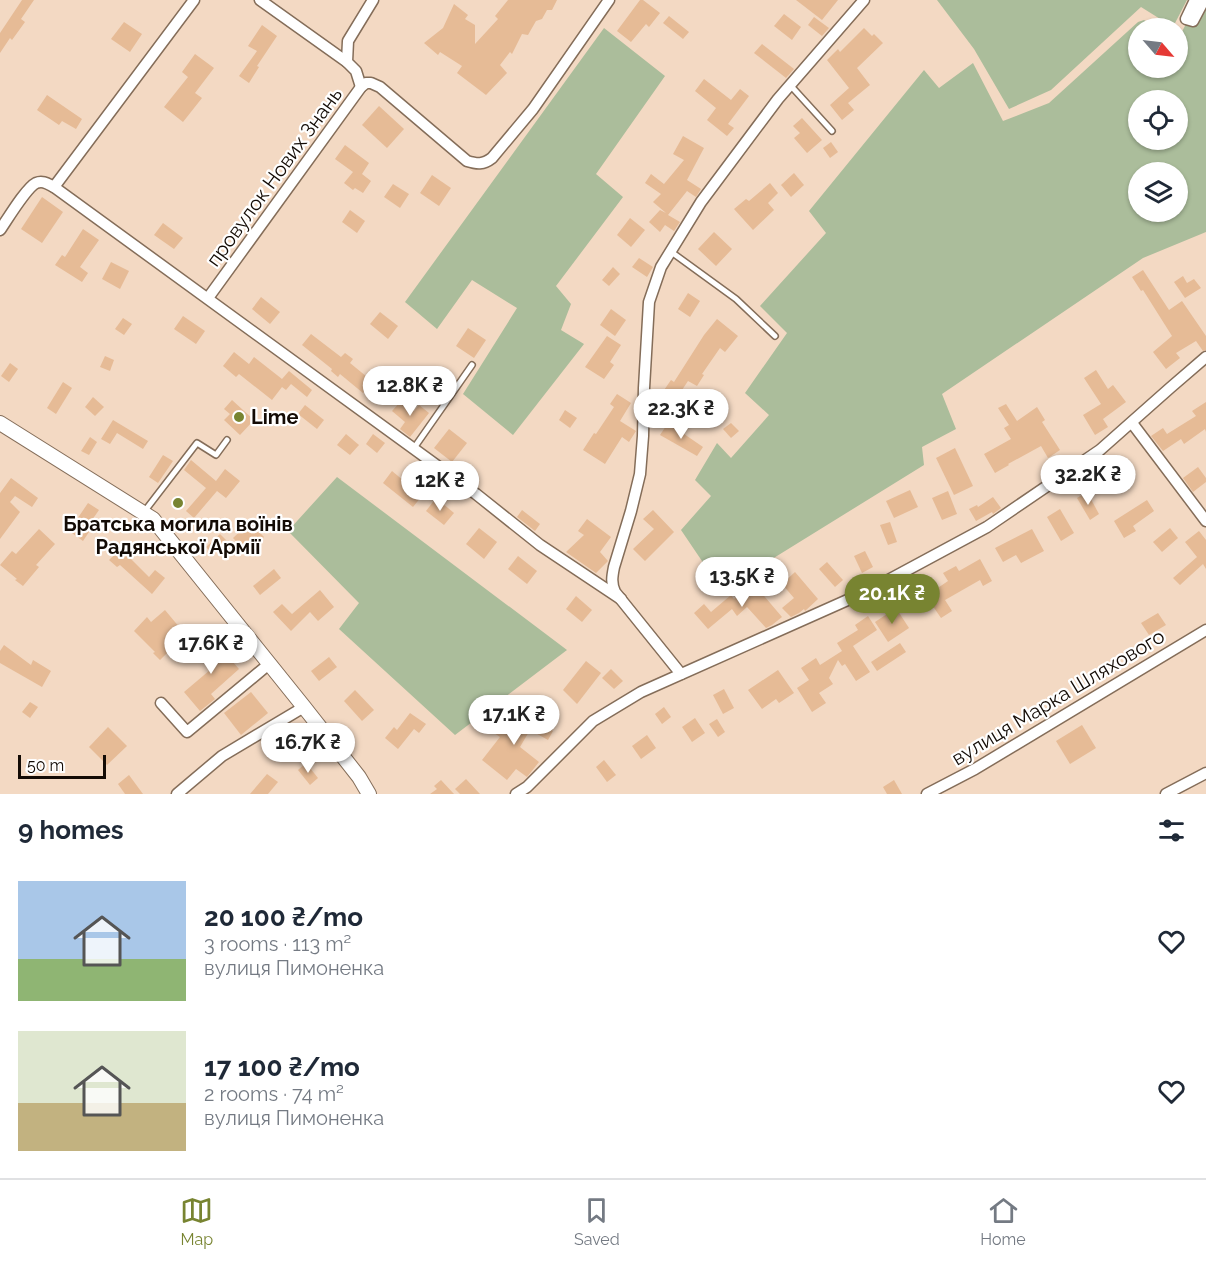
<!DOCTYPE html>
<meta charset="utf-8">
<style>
body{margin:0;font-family:Raleway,sans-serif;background:#f2f2f3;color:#1f2937;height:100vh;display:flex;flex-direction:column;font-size:22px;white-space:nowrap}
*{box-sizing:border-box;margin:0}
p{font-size:20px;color:#747a83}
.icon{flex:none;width:33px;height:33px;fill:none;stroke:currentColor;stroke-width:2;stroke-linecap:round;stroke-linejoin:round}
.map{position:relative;height:794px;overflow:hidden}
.sheet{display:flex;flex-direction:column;background:#fff;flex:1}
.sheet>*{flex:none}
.needle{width:39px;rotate:118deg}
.tools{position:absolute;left:1128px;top:18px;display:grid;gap:12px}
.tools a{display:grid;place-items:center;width:60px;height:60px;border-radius:50%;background:#fff;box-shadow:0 2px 4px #0004;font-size:30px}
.scale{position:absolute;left:18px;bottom:15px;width:88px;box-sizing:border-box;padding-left:6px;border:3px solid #130b05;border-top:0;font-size:16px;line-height:21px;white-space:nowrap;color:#130b05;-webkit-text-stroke:4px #fff;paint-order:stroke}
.price{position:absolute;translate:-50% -51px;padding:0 14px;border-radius:21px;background:#fff;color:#222;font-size:20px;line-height:39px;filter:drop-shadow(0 2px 3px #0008)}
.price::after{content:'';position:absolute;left:50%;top:36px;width:18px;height:14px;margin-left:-9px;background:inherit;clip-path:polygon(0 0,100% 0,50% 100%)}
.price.active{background:#788431;color:#fff}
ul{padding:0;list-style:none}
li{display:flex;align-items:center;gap:18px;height:150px;padding:0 18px}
li span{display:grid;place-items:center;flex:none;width:168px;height:120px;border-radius:0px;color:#555}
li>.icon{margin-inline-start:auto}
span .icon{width:72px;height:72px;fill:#fffc;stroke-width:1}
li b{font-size:26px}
h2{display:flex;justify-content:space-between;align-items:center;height:72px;padding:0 18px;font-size:26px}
.menu{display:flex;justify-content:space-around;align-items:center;height:84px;border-top:2px solid #e0e1e3;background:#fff;font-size:16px;color:#747a83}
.menu a{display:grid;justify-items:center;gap:3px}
.menu .active{color:#788431}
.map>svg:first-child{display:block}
.green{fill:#abbd9b;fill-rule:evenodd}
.building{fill:#e6bb96}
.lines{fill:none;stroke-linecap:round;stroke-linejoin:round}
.service-casing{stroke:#846d59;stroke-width:8}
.minor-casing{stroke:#846d59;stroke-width:13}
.tertiary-casing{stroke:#846d59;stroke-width:16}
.service{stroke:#fff;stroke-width:5}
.minor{stroke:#fff;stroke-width:10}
.tertiary{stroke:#fff;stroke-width:14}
.poi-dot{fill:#788431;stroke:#fff;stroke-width:2}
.labels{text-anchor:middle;stroke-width:4.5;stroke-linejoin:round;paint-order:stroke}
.street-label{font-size:20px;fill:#130b05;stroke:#fff}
.poi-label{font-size:20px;font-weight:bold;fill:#130b05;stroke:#fff;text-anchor:start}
</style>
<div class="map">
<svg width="1206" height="794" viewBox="0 0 1206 794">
<rect width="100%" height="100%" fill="#f3d9c3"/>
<g class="green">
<polygon points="937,0 1187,0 1173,27 1141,7 1051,90 1009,109 974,49"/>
<path d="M1206,9V232L1143,258L942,394L956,429L922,447L924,465L730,585L704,564L681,530L711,496L695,480L717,443L731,458L769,415L745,393L787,333L760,306L826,233L809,211L924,70L939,88L973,63L1003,121L1049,103L1138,22L1144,20L1158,28H1138V68H1178V39L1186,24L1197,25ZM1138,100H1178V140H1138ZM1138,172H1178V212H1138Z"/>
<polygon points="604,28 665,76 596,174 623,197 556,286 571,304 561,330 584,344 513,435 463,394 517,308 472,280 437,329 405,302"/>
<polygon points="337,477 567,650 455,735 339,629 359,603 288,531"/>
</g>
<g class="building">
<polygon points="22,0 34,0 21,19 25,22 12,40 10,38 0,53 0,33"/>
<polygon points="508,0 557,0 552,10 547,10 542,19 536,21 528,35 522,34 512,54 510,52 500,65 507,73 486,95 457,73 462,66 440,52 438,55 424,43 443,28 454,4 468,15 465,19 475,25 475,44 498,19 495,16"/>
<polygon points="640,0 643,0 660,13 649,27 646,24 631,42 617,31"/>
<polygon points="796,0 838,0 822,20"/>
<polygon points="784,14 801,27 792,40 774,26"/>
<polygon points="669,16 689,32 683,39 663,23"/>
<polygon points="814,17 829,28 822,36 808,25"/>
<polygon points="124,22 142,34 130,52 111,39"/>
<polygon points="262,25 277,36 257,66 259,67 249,83 239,76 257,51 248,46"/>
<polygon points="864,28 872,36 874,34 883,43 857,68 870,85 848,103 854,110 842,120 830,105 849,88 827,60 838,49 840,52"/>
<polygon points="762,44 794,69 786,78 754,53"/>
<polygon points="195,54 214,68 195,93 202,98 183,122 164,107 188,77 182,72"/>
<polygon points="704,79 731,100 740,89 749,96 728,124 734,128 727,136 707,120 716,108 695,91"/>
<polygon points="47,95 82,119 76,129 62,121 59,125 37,110"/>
<polygon points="379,106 404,129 387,148 362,125"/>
<polygon points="802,118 822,140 807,153 794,138 800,133 793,126"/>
<polygon points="683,136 704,148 687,180 701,189 696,197 687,191 668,215 680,222 674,231 665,225 660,232 649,222 660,210 666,213 653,202 661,194 645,183 651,174 664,184 684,160 673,154"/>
<polygon points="831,142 838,152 830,158 823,148"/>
<polygon points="345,145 369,163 362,174 371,181 363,193 355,188 353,190 344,183 353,172 335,159"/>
<polygon points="794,173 804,185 791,197 781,185"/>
<polygon points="432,175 451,188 439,206 420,193"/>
<polygon points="770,183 778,193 768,203 774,210 753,230 734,209 746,199 749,201"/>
<polygon points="393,184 409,194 400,208 384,197"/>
<polygon points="42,197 63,212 42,243 21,229"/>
<polygon points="350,210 365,221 357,233 342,222"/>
<polygon points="630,218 645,230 631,247 617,235"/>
<polygon points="163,223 183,238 174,249 154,235"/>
<polygon points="83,229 99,240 80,267 88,273 82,282 55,265 62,255 65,257"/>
<polygon points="714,232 732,249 716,266 698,249"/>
<polygon points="639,258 653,267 647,277 632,267"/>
<polygon points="111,262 129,271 120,289 102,279"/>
<polygon points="613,267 620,274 609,286 602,280"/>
<polygon points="1143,270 1169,310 1182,301 1206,336 1206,350 1203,351 1196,341 1176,353 1180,358 1166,369 1153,352 1172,336 1143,290 1141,291 1132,277"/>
<polygon points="1183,276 1187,283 1194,279 1201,288 1185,298 1174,282"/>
<polygon points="688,293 700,301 690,317 678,309"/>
<polygon points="261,297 280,312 270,324 252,309"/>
<polygon points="611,309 626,320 615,336 600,325"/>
<polygon points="380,312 398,326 388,339 370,324"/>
<polygon points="183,316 205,331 196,344 174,329"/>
<polygon points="123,318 132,324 124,335 115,329"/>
<polygon points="717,319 738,336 725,352 720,348 702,374 704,375 697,386 688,381 674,402 662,393 671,380 674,382 704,335"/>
<polygon points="468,328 486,340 474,358 456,346"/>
<polygon points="311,334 341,357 345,353 353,359 350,363 372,381 363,393 340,374 338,377 331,371 332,369 302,345"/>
<polygon points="607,336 621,345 610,362 614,365 604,379 585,367"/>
<polygon points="234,352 249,364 254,357 282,379 289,371 312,390 307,397 291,384 286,390 282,387 272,400 239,374 236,377 223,366"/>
<polygon points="105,356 114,360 110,371 100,367"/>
<polygon points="10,363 18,369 9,382 1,376"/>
<polygon points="1096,370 1108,389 1113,385 1126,402 1103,419 1108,427 1095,435 1083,415 1101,404 1084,378"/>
<polygon points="63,382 72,388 56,414 47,408"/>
<polygon points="617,394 631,403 620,421 636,431 629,442 622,437 605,464 583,450 594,433 596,434 614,407 610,404"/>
<polygon points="93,397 104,407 95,416 85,407"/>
<polygon points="232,400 254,420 240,435 224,420 230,414 224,409"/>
<polygon points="401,401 414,411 419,405 429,413 410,437 400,429 405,422 392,411"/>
<polygon points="1206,402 1206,432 1205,429 1184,444 1181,439 1163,451 1151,436 1163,428 1167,434 1196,416 1192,411"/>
<polygon points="1006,404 1017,421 1037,407 1045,420 1042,422 1060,450 1048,458 1041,446 1008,464 1009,465 995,473 984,454 1011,439 1004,428 1009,425 998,408"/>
<polygon points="305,405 324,420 317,429 298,414"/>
<polygon points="565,410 577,418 570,428 559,420"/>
<polygon points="113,420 148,441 143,449 117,433 110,444 101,439"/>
<polygon points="668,423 703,447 697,456 660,435"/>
<polygon points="731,423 739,431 731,438 723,429"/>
<polygon points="449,429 467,443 452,462 434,448"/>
<polygon points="346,434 359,445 350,455 337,445"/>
<polygon points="373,434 385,443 377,453 366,444"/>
<polygon points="90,437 97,442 89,455 81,451"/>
<polygon points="955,448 973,486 954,495 936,458"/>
<polygon points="163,455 173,461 158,483 149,477"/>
<polygon points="191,460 216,481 225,469 240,481 226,498 217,491 194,518 186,511 206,488 184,470"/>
<polygon points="1198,467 1206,478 1206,482 1193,492 1183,478"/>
<polygon points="392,471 410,486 409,487 421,497 413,507 383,483"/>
<polygon points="11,478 38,498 32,507 15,496 10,502 20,512 0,539 0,493"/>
<polygon points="910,490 918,507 894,518 886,501"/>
<polygon points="948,491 957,514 942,520 932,498"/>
<polygon points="1087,492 1099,514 1090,520 1077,498"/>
<polygon points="993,497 1001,508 993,514 992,512 976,521 969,509 977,505 978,507"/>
<polygon points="436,498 454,513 444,525 426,511"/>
<polygon points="1147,500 1154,511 1133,526 1136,531 1124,538 1114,521"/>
<polygon points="88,503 99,510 92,520 95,523 83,541 69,531"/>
<polygon points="1060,509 1074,533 1061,541 1047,517"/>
<polygon points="522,510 540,524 535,531 517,517"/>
<polygon points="653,510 674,532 645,561 633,549 654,529 643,519"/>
<polygon points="587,519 611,537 600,552 608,561 596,573 566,552 584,535 578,531"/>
<polygon points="250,522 264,537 247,553 233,538"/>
<polygon points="890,522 897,542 888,545 880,525"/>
<polygon points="479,528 497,542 484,559 466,544"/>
<polygon points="1170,528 1178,538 1162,552 1153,542"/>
<polygon points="39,529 55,544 36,565 39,567 23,586 15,580 17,579 0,565 12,551 16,554"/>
<polygon points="1032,529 1044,551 1021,563 1016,555 1003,562 995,548"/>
<polygon points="1199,531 1206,540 1206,569 1203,564 1180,585 1173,578 1197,557 1185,542"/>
<polygon points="220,534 227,541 213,555 206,547"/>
<polygon points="122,547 130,555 128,556 149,577 155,570 165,578 152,594 120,565 117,567 109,560"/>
<polygon points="865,551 873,567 862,573 854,556"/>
<polygon points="518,556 537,571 527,584 508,569"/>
<polygon points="980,559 992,581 983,586 980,580 945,600 952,611 941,618 926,596 948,581 943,573 956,566 959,571"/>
<polygon points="827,562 843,580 835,587 819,569"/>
<polygon points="274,569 281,578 260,595 253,586"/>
<polygon points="795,572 818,599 805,611 804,609 799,613 791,617 782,608 794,598 782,584"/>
<polygon points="753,583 782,617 772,625 766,628 747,607 737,616 732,609 708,629 694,613 704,604 711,612 731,595 734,599"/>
<polygon points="320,590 334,607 318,621 310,612 291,631 273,612 282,604 292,614"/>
<polygon points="576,596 592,610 582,622 566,609"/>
<polygon points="896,608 909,628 888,642 875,622"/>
<polygon points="165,610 180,628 164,642 171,649 160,660 153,653 155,652 134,631 147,617 151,622"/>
<polygon points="1158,613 1166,625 1149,635 1141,623"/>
<polygon points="868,616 877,630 853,646 870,672 856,681 845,664 842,666 838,660 829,678 833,684 819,693 826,703 812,712 797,688 809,680 801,668 816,658 820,665 842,651 837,643 858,630 855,625"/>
<polygon points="213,639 239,669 211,694 215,699 200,711 184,692 210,670 196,654"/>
<polygon points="900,643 906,652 877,671 871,662"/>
<polygon points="4,645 31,665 33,660 51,671 42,687 0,663 0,651"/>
<polygon points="329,657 337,667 319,681 311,671"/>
<polygon points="586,661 601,673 577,704 563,690"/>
<polygon points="611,669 623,681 614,689 602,678"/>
<polygon points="778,670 794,693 779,703 776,699 762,709 748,690"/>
<polygon points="724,689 734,708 723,714 713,695"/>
<polygon points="355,690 374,710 362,721 344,701"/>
<polygon points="251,692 268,713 241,735 224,713"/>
<polygon points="30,702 38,707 30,718 22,712"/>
<polygon points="664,707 671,717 662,724 655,714"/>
<polygon points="516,710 553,731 548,740 530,730 520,747 539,762 527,777 516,769 507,780 482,760 500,737 494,733 502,719 508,723"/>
<polygon points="410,713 426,724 419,733 414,729 398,749 385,738 394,727 397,730"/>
<polygon points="695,718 705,733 692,742 682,727"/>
<polygon points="717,719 725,732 718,737 709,724"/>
<polygon points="1082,725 1096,748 1070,764 1056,741"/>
<polygon points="108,727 127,746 107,765 89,747"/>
<polygon points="647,735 656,748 641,759 632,746"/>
<polygon points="604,760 616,775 607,782 596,767"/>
<polygon points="306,763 318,778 310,785 298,770"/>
<polygon points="267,774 278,782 268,794 250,794"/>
<polygon points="129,775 143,794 125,794 118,784"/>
<polygon points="466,779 480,794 460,794 455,789"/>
<polygon points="441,780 454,794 430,794 437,789 434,786"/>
<polygon points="894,780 902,794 887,794 883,787"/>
</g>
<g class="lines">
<defs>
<g id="service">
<polyline points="791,86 832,131"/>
<polyline points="670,251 736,299 775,336"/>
<polyline points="414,448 472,365"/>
<polyline points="144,512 197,443 216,455 227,440"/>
</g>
<g id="minor">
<polyline points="260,0 347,62"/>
<polyline points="1195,0 1186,19 1193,21 1204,0"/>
<polyline points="361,87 356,71 347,62 348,41 373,0"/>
<polyline points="54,187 194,0"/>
<path d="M0,230C7,220 26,188 36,183C43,180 48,184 54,187L476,494L540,545L621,599"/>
<path d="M208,298L361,87L366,83H371L380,87L467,161C477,164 483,165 492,158L533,109L609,0"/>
<polyline points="1132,423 1206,521"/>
<path d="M681,674L615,592C611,583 612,577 614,567L631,511L640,474L643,436L644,388L649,302L661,267L701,202L778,99L864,0"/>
<polyline points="161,703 187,732 269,664"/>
<polyline points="177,794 222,756 304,707"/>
<polyline points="516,794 527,787 593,721 641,692 870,590 987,527 1100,450 1170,388 1206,357"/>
<polyline points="927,794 975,769 1206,630"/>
<polyline points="1166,794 1206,773"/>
</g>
<polyline id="tertiary" points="0,423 153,519 304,707 359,777 369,794"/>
</defs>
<use href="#service" class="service-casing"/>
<use href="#minor" class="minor-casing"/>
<use href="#tertiary" class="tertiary-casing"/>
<use href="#service" class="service"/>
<use href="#minor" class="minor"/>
<use href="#tertiary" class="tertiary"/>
</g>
<g class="poi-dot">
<circle cx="239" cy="417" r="6"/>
<circle cx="178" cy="503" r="6"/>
</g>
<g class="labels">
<g class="street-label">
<text transform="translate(274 177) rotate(-54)" y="7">провулок Нових Знань</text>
<text transform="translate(1058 697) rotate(-31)" y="7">вулиця Марка Шляхового</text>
</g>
<g class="poi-label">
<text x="251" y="424">Lime</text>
<text x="178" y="531" text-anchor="middle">Братська могила воїнів<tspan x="178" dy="23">Радянської Армії</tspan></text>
</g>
</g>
</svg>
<div class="tools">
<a><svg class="needle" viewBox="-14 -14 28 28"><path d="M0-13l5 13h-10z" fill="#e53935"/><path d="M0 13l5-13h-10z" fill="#747a83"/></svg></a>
<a><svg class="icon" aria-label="locate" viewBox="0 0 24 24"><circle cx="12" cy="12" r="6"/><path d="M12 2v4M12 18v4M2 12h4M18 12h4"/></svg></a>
<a><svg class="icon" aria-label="layers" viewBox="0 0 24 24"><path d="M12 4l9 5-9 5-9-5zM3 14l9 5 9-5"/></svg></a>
</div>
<div class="scale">50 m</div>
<b class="price" style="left:410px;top:417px">12.8K ₴</b>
<b class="price" style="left:681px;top:440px">22.3K ₴</b>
<b class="price" style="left:1088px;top:506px">32.2K ₴</b>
<b class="price" style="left:440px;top:512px">12K ₴</b>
<b class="price" style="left:742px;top:608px">13.5K ₴</b>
<b class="price active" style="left:892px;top:625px">20.1K ₴</b>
<b class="price" style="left:211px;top:675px">17.6K ₴</b>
<b class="price" style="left:514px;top:746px">17.1K ₴</b>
<b class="price" style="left:308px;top:774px">16.7K ₴</b>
</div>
<section class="sheet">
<h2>9 homes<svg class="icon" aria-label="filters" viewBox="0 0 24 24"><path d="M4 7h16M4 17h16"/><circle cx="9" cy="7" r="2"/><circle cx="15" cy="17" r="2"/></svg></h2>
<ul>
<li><span style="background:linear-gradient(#a9c7e8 65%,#8fb573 0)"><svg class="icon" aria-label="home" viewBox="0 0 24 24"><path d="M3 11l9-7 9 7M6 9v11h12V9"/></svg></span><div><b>20 100 ₴/mo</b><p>3 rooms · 113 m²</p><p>вулиця Пимоненка</p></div><svg class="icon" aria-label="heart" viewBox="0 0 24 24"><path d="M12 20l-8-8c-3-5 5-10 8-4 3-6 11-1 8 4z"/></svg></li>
<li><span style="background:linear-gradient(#dfe7d0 60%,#c2b280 0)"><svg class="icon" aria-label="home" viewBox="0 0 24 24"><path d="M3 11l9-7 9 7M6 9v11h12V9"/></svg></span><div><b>17 100 ₴/mo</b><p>2 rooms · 74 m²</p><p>вулиця Пимоненка</p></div><svg class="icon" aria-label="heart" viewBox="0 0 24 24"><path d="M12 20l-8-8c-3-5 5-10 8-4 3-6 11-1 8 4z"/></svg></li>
</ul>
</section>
<nav class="menu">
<a class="active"><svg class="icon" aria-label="map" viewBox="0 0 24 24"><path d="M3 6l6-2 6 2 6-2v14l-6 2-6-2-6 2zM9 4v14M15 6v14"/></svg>Map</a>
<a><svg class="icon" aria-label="saved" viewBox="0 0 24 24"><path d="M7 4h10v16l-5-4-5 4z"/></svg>Saved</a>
<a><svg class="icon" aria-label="home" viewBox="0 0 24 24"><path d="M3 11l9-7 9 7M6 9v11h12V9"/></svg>Home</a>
</nav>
